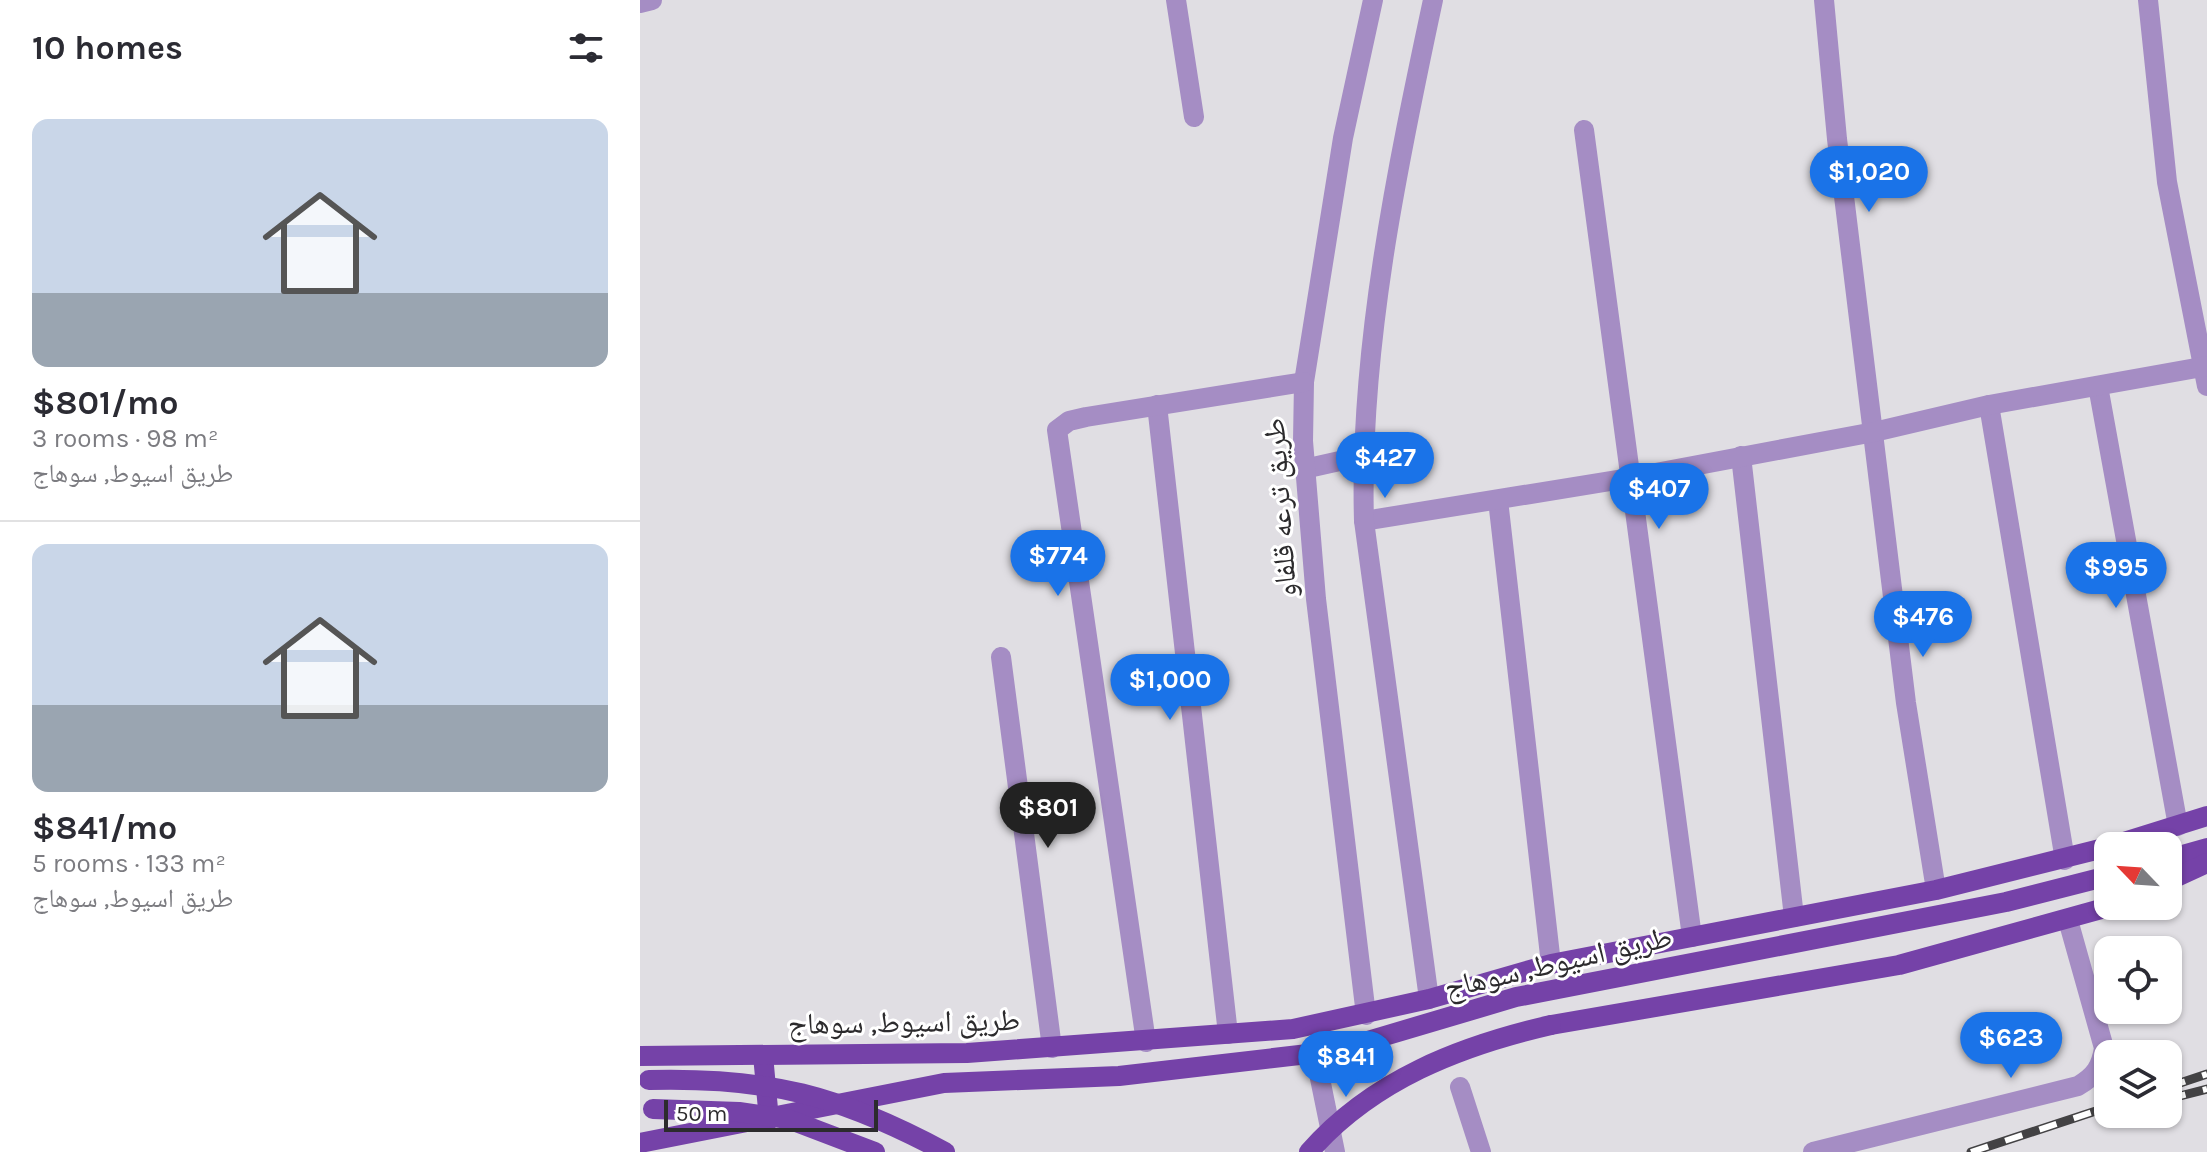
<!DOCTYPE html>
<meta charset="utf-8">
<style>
body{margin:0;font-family:Karla,"Noto Naskh Arabic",sans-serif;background:#f2f2f3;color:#2b2b33;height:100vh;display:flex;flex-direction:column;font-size:30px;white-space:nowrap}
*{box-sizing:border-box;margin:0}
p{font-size:26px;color:#7c7c81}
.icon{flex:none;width:44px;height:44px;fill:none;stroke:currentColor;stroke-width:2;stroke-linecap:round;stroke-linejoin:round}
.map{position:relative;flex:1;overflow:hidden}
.side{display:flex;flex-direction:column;background:#fff;width:640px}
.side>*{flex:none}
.needle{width:52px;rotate:295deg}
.buttons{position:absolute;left:1454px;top:832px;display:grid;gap:16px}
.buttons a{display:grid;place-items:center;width:88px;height:88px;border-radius:16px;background:#fff;box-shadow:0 2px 6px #0004;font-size:40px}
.scale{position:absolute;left:24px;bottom:20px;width:214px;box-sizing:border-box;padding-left:8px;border:4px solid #2c2b2d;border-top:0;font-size:22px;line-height:28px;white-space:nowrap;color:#2c2b2d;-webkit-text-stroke:6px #fff;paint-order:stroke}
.price{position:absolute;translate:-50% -68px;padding:0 18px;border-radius:28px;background:#1a73e8;color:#fff;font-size:26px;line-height:52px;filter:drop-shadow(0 2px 4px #0008)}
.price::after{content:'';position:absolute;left:50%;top:48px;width:24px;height:18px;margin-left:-12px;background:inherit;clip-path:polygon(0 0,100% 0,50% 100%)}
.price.active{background:#222;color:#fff}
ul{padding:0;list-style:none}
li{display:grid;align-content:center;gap:16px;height:424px;padding:0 32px}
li+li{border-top:2px solid #e1e1e2}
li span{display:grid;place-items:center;height:248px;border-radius:16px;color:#555}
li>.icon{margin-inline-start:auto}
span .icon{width:144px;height:144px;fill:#fffc;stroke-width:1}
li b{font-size:34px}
h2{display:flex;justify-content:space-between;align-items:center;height:96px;padding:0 32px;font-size:34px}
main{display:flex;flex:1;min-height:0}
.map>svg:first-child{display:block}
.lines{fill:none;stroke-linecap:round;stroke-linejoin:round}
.minor{stroke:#a58dc4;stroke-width:20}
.major{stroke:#7542a8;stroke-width:20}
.rail-casing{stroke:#434244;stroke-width:9}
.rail{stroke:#fff;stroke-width:6;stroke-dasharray:18;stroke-linecap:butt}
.major-bridge{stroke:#7542a8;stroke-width:20}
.labels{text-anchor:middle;stroke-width:6;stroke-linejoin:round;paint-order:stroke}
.street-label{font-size:30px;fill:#2c2b2d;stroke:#fff}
</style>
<main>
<section class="side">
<h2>10 homes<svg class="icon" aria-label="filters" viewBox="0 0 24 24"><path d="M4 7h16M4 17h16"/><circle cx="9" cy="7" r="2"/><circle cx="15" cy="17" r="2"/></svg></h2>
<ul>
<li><span style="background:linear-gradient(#c9d6e8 70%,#9aa5b1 0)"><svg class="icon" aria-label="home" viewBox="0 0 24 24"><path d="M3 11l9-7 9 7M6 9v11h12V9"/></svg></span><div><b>$801/mo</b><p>3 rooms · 98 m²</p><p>طريق اسيوط, سوهاج</p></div></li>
<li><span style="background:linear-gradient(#c9d6e8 65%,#9aa5b1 0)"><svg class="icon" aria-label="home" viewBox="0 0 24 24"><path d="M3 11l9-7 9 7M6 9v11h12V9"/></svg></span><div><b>$841/mo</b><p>5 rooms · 133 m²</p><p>طريق اسيوط, سوهاج</p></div></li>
</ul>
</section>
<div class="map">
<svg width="1567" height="1152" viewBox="0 0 1567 1152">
<rect width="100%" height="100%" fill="#e0dee3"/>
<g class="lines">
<g class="minor">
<polyline points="536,0 554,117"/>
<polyline points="1184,0 1197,139 1266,703 1296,890"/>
<polyline points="1508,0 1527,182 1567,386"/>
<polyline points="0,3 12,0"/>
<polyline points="944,130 1052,937"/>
<polyline points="1458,386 1538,826"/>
<polyline points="517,405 588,1034"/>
<polyline points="1349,405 1425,860"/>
<polyline points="1101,456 1154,917"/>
<polyline points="664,469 722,456"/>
<polyline points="858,500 911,964"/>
<polyline points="724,521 989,478 1234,432 1349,405 1567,366"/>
<polyline points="361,657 412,1048"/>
<path d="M789,999L724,521C719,350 757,168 793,0"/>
<polyline points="726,1015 676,599 663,441 664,382 703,138 733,0"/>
<polyline points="506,1042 417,430 429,421 446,417 664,382"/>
<polyline points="675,1054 695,1152"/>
<polyline points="820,1087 841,1152"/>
<path d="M1173,1152L1438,1086C1455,1076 1461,1067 1464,1048L1428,920"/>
</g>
<g class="major">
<polyline points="1471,846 1567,816"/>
<polyline points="1528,859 1567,848"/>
<polyline points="1528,881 1567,863"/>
<polyline points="911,1025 1259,965 1472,906"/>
<polyline points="123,1055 129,1120"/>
<polyline points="0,1056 327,1053 653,1029 789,999 911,964 1296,890 1468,847"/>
<polyline points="0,1143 304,1083 479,1076 694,1051 876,997 1366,902 1468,876"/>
</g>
<defs>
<g id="rail">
<polyline points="1528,1087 1567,1074"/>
<polyline points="1528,1099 1567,1089"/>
<polyline points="1331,1152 1468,1107"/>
</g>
</defs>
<use href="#rail" class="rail-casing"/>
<use href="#rail" class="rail"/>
<g class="major-bridge">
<path d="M9,1080C129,1077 199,1095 305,1152"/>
<polyline points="13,1109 99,1112 148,1119 235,1152"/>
<path d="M669,1152C732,1080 820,1046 911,1025"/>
</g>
</g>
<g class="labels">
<g class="street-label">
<text transform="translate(640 508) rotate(-94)" y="10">طريق ترعه قلفاو</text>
<text transform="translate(918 962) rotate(-13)" y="10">طريق اسيوط, سوهاج</text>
<text transform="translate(264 1022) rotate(-1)" y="10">طريق اسيوط, سوهاج</text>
</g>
</g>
</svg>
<div class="buttons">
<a><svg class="needle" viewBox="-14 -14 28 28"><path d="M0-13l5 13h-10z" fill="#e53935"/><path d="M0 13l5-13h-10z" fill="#7c7c81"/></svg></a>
<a><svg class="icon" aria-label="locate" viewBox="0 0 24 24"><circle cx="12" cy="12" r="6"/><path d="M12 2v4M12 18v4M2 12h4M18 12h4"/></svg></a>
<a><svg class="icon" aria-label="layers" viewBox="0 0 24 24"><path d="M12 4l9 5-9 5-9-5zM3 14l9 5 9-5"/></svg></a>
</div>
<div class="scale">50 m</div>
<b class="price" style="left:1229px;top:214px">$1,020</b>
<b class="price" style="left:745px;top:500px">$427</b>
<b class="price" style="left:1019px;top:531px">$407</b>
<b class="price" style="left:418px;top:598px">$774</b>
<b class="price" style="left:1476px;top:610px">$995</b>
<b class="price" style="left:1283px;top:659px">$476</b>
<b class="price" style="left:530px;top:722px">$1,000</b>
<b class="price active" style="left:408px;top:850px">$801</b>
<b class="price" style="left:1371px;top:1080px">$623</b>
<b class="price" style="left:706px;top:1099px">$841</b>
</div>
</main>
